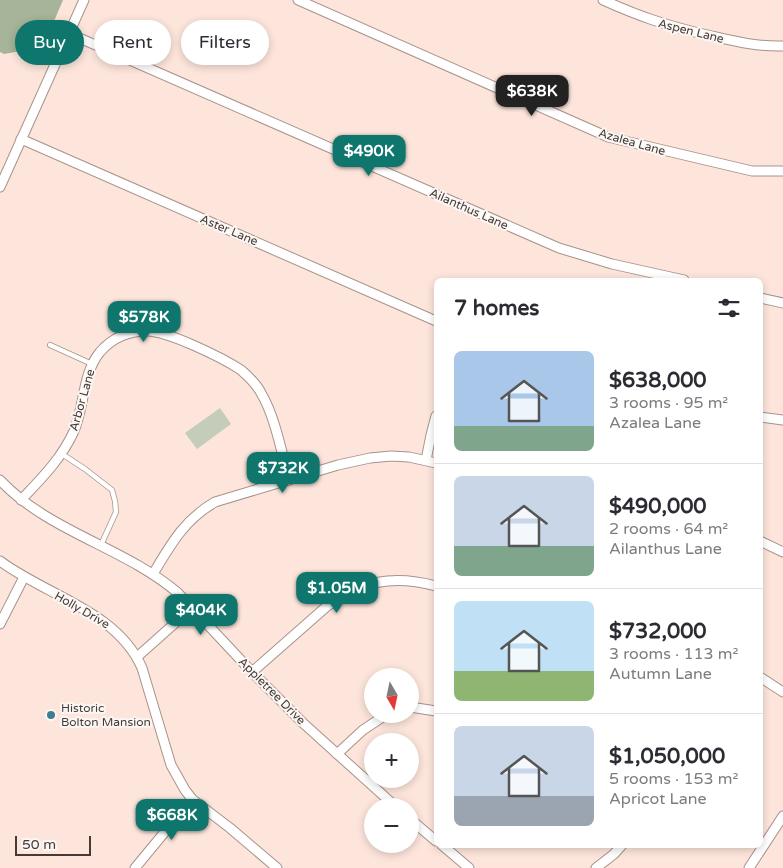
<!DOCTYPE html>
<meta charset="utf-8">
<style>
body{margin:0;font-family:"Varela Round",sans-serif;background:#f7f7f7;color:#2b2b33;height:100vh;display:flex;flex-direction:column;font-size:19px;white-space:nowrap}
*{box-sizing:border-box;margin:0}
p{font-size:16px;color:#7c7c81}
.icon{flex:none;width:28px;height:28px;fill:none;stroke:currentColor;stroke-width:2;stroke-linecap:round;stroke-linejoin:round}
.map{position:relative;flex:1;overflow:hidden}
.panel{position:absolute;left:434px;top:278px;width:329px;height:570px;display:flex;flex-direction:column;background:#fff;border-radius:8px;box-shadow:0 2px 8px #0003}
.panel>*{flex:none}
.guide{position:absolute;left:15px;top:20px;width:344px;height:45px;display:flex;gap:10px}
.needle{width:32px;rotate:171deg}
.fabs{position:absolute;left:364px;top:668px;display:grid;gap:10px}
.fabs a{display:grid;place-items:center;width:55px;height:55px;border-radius:50%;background:#fff;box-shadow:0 2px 8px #0003;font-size:25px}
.scale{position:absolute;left:15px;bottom:12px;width:76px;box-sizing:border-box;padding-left:5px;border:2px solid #443b37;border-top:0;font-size:14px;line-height:18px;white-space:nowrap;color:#443b37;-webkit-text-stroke:4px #fcf7f5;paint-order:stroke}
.price{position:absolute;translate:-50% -42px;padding:0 11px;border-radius:10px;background:#0f766e;color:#fff;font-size:16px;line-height:32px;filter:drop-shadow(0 1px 2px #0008)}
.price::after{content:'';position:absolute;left:50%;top:30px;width:15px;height:11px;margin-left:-8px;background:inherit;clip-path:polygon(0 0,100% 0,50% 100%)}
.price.on{background:#222;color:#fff}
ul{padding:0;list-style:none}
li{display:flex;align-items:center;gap:15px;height:125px;padding:0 20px}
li+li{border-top:1px solid #e1e1e2}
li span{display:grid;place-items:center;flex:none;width:140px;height:100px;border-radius:8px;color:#555}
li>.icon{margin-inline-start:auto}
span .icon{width:60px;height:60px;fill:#fffc;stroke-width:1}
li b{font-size:21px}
h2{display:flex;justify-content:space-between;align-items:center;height:60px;padding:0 20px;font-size:21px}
.pill{padding:0 18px;border-radius:22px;background:#fff;box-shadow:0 2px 8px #0003;font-size:18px;line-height:45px}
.pill.on{background:#0f766e;color:#fff}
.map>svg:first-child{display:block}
.green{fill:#c3cdba}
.forest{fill:#a6b499}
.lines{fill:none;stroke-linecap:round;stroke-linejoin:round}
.lane-casing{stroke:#a89289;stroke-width:6}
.street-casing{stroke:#a89289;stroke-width:11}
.lane{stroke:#fff;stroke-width:4.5}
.street{stroke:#fff;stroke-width:9}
.poi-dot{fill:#3d7e91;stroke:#fcf7f5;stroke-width:2}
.labels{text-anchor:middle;stroke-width:4;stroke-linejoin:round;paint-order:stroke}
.street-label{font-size:12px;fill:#443b37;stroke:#fcf7f5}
.poi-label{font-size:12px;fill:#443b37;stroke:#fcf7f5;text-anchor:start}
</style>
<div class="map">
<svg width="783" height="868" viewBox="0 0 783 868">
<rect width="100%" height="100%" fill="#fde5db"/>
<polygon class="green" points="220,408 231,424 197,449 185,433"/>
<polygon class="forest" points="0,0 63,0 46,40 38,48 4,54 0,52"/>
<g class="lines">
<defs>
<g id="lane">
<polyline points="50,345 92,364"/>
<polyline points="62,454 85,469 112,490 115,501 116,512 101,545"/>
</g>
<g id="street">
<polyline points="298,0 608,137 752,171 783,171"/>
<path d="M603,0C638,16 665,25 703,34C730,40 755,47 783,46"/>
<polyline points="68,33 559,248 612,264 684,280"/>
<polyline points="21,139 436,321"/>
<polyline points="0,187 84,0"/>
<polyline points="760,298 783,303"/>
<polyline points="760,417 783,420"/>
<polyline points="426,460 431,435 436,416"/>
<path d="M0,480C49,532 124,547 178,593L252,672L303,723L395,806"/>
<path d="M21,500C41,479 62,458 74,431C85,405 82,374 100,352C112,338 129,331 147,331C168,331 223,358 241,370C248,376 257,385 261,393C275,416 282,454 289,480"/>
<polyline points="760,541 783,552"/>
<path d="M0,561C47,596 117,611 142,668L171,765L185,790L192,799L230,828L277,868"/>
<path d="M153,574C171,544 184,520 215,502L338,465L370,458L391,456L409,457L436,463"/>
<polyline points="0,624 24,577"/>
<polyline points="137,657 192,608"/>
<path d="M252,672L326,607C361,580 394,575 436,586"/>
<polyline points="760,677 783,692"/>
<polyline points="410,707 436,711"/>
<polyline points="337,754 363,730 387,714"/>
<polyline points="410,819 436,841"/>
<polyline points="442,845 469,868"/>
<polyline points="135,868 192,799"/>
<polyline points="596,868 614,854 622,845"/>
<polyline points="749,868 783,816"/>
</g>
</defs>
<use href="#lane" class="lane-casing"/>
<use href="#street" class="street-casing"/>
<use href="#lane" class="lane"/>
<use href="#street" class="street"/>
</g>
<circle class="poi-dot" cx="51" cy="715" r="5"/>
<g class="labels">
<g class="street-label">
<text transform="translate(691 31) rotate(14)" y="4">Aspen Lane</text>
<text transform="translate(632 142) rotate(16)" y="4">Azalea Lane</text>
<text transform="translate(469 209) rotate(24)" y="4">Ailanthus Lane</text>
<text transform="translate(229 230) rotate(23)" y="4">Aster Lane</text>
<text transform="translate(82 400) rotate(-74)" y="4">Arbor Lane</text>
<text transform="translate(82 610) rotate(30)" y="4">Holly Drive</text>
<text transform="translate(272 691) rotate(45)" y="4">Appletree Drive</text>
</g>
<g class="poi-label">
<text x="61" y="712">Historic<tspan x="61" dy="14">Bolton Mansion</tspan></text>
</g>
</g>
</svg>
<div class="fabs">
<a><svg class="needle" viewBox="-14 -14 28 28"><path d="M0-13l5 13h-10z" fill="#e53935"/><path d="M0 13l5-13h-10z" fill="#7c7c81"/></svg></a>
<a>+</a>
<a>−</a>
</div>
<div class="scale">50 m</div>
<b class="price on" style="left:532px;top:117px">$638K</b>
<b class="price" style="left:369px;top:177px">$490K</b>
<b class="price" style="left:144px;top:343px">$578K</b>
<b class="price" style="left:283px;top:494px">$732K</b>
<b class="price" style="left:337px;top:614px">$1.05M</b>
<b class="price" style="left:201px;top:636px">$404K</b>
<b class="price" style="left:172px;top:841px">$668K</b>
<div class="guide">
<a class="pill on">Buy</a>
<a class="pill">Rent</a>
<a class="pill">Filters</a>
</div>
<section class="panel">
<h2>7 homes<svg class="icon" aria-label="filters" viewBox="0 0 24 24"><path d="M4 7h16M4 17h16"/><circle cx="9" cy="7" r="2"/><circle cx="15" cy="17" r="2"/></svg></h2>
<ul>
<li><span style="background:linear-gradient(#a9c7e8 75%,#7fa58c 0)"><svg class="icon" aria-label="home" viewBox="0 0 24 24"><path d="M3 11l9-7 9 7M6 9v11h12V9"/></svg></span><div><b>$638,000</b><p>3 rooms · 95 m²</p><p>Azalea Lane</p></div></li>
<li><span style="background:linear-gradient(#c9d6e8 70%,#7fa58c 0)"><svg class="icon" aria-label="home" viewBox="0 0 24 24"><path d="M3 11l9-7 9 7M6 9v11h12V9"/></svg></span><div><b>$490,000</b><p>2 rooms · 64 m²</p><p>Ailanthus Lane</p></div></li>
<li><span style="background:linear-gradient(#bfe0f5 70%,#8fb573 0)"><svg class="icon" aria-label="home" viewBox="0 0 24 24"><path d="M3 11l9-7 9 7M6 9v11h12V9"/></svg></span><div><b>$732,000</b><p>3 rooms · 113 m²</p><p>Autumn Lane</p></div></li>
<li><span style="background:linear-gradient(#c9d6e8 70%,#9aa5b1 0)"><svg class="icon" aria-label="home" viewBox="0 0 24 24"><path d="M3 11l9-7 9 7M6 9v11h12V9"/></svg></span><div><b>$1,050,000</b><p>5 rooms · 153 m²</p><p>Apricot Lane</p></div></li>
</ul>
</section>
</div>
